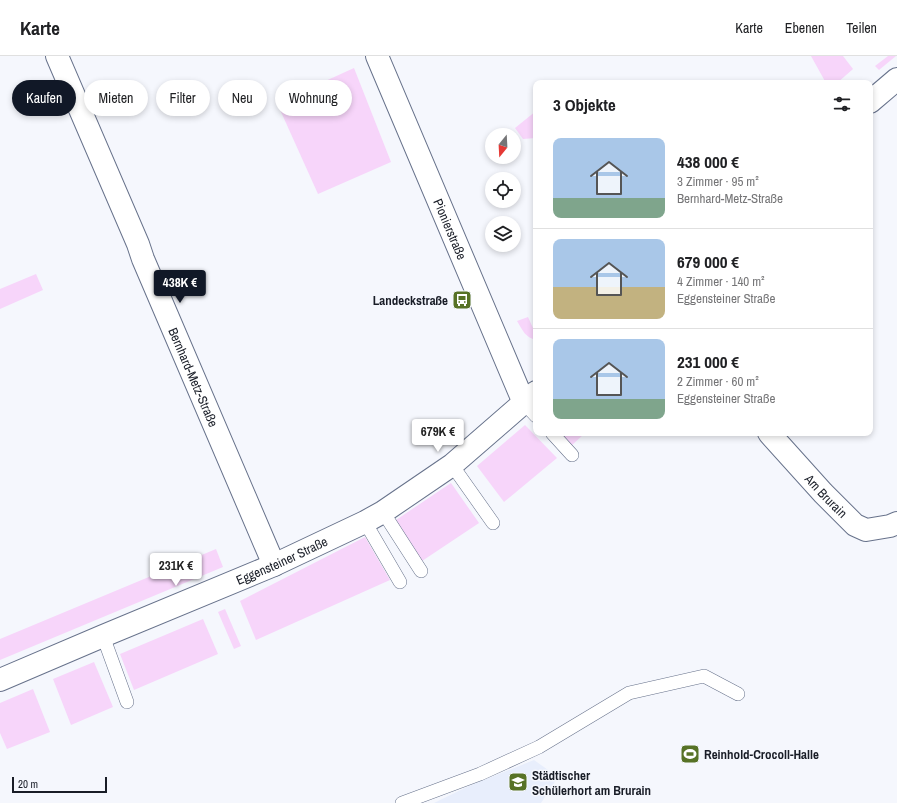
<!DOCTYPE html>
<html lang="de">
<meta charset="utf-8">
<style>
body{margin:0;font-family:"Archivo Narrow",sans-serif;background:#f6f6f6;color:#202124;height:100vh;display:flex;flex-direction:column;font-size:15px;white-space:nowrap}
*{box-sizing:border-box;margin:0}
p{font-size:13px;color:#757577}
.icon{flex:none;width:22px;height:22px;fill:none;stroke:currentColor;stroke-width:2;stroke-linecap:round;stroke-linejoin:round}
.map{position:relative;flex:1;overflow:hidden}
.drawer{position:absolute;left:533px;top:24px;width:340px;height:356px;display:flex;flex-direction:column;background:#fff;border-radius:8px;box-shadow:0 2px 6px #0003}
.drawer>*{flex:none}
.guide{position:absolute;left:12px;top:24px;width:380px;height:36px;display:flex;gap:8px}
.needle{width:26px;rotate:198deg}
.buttons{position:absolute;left:485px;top:72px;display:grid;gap:8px}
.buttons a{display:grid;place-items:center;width:36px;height:36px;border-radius:50%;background:#fff;box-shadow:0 2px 6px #0003;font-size:20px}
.scale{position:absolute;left:12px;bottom:10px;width:95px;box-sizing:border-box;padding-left:4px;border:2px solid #191d27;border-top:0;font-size:11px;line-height:14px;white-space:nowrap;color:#191d27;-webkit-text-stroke:3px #f5f7fd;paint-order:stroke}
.price{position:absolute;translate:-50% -34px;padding:0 9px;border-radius:4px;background:#fff;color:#222;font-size:13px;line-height:26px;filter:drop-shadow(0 1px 2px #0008)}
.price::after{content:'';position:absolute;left:50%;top:24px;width:12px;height:9px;margin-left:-6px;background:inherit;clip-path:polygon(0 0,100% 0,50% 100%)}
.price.on{background:#111827;color:#fff}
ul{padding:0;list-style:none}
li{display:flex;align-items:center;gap:12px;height:100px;padding:0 20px}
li+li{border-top:1px solid #e0e0e0}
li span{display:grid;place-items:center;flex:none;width:112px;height:80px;border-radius:8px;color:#555}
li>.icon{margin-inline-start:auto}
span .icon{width:48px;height:48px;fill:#fffc;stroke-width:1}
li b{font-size:17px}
h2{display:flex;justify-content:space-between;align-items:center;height:48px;padding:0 20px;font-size:17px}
.tag{padding:0 14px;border-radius:18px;background:#fff;box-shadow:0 2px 6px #0003;font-size:14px;line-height:36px}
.tag.on{background:#111827;color:#fff}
header{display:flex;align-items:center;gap:24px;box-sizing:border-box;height:56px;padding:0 20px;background:#fff;border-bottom:1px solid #e0e0e0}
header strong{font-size:19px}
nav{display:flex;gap:22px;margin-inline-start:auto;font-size:14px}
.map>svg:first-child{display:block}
.built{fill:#e8eefc}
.green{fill:#f7d5fa}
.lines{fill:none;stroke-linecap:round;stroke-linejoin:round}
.lane-casing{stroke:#67728b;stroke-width:14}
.street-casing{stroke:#67728b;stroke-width:24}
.lane{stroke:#fff;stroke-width:13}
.street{stroke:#fff;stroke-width:22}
.labels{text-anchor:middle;stroke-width:3;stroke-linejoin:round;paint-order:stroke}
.street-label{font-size:13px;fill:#191d27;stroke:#f5f7fd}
.poi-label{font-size:13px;font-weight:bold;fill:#191d27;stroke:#f5f7fd;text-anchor:start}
</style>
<header>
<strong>Karte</strong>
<nav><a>Karte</a><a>Ebenen</a><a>Teilen</a></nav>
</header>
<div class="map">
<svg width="897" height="747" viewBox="0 0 897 747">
<rect width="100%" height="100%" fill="#f5f7fd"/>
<polygon class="built" points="534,704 558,721 541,747 434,747 469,730"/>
<g class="green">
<polygon points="811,0 843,0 853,13 837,27 826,27"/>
<polygon points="888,0 896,0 879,14 875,10"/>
<polygon points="354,12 391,106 318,138 277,47"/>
<polygon points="536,55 536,82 523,83 515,72"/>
<polygon points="36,218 43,234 0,253 0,233"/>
<path d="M528,261L533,272L536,270V284C525,281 523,275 517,265Z"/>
<polygon points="525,369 557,402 504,446 477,410"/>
<polygon points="557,377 585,377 570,391"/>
<polygon points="451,427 479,467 422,505 396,464"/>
<polygon points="365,481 390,524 256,584 240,545"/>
<polygon points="216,493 223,511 0,604 0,583"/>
<polygon points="225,553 241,590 234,593 218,556"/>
<polygon points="203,563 218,598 134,634 120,598"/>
<polygon points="94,606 113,651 71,669 53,623"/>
<polygon points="33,633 50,676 7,693 0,677 0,647"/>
</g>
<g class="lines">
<defs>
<g id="lane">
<polyline points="524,347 536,360"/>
<polyline points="552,377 572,399"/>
<polyline points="452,409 493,467"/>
<polyline points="383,456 421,515"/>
<polyline points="365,466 400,526"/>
<polyline points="103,580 127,646"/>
<polyline points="402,747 480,718 539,691 629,637 704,620 738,638"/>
</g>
<g id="street">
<path id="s1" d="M57,0L138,188L143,203L274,509"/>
<path id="s2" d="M377,0L524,347"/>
<polyline points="870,46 897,23"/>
<path id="s3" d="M769,377L823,437L855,469L866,474L890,470L897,467"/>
<path id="s4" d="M0,624L103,580L274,509L365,466L383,456L452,409L536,336"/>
</g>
</defs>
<use href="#lane" class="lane-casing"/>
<use href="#street" class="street-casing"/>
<use href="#lane" class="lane"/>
<use href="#street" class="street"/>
</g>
<defs>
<symbol id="bus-square" viewBox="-11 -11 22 22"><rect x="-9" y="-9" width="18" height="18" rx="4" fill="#577226" stroke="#f5f7fd"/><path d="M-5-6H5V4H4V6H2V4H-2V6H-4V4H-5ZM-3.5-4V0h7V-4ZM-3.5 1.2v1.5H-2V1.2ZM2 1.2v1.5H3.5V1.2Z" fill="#fff"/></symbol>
<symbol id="stadium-square" viewBox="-11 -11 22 22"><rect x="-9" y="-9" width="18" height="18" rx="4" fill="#577226" stroke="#f5f7fd"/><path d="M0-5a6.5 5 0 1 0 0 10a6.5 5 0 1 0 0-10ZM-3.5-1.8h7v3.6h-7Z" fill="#fff"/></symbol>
<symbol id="school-square" viewBox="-11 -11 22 22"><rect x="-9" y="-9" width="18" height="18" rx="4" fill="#577226" stroke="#f5f7fd"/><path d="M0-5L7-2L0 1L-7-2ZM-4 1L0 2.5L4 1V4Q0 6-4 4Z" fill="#fff"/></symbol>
</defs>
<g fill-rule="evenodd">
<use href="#bus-square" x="451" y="233" width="22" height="22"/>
<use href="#stadium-square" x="679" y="687" width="22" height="22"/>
<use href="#school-square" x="507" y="715" width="22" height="22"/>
</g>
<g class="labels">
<g class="street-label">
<text dy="5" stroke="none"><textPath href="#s2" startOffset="188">Pionierstraße</textPath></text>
<text dy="5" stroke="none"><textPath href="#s1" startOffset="349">Bernhard-Metz-Straße</textPath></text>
<text dy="5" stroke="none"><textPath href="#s3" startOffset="85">Am Brurain</textPath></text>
<text dy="5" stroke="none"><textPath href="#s4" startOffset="306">Eggensteiner Straße</textPath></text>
</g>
<g class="poi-label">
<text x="448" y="249" text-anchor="end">Landeckstraße</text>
<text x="704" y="703">Reinhold-Crocoll-Halle</text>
<text x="532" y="724">Städtischer<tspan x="532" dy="15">Schülerhort am Brurain</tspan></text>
</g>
</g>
</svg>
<div class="buttons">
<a><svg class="needle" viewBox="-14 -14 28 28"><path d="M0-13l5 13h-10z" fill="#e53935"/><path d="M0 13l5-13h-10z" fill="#757577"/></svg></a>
<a><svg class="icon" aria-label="locate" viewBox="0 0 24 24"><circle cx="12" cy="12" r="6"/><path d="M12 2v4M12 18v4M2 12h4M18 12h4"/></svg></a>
<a><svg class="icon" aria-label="layers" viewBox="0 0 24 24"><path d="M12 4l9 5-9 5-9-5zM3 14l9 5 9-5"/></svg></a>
</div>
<div class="scale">20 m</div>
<b class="price on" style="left:180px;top:248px">438K €</b>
<b class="price" style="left:438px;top:397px">679K €</b>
<b class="price" style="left:176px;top:531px">231K €</b>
<div class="guide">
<a class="tag on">Kaufen</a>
<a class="tag">Mieten</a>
<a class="tag">Filter</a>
<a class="tag">Neu</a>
<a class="tag">Wohnung</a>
</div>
<section class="drawer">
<h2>3 Objekte<svg class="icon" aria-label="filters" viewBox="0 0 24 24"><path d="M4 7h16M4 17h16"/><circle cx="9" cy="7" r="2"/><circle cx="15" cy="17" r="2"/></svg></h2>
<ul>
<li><span style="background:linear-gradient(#a9c7e8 75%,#7fa58c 0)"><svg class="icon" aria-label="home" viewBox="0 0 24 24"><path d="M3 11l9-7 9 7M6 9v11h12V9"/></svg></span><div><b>438 000 €</b><p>3 Zimmer · 95 m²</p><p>Bernhard-Metz-Straße</p></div></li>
<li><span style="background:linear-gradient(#a9c7e8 60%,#c2b280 0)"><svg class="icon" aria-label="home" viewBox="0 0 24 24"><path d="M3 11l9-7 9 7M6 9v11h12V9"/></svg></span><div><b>679 000 €</b><p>4 Zimmer · 140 m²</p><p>Eggensteiner Straße</p></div></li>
<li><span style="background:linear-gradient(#a9c7e8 75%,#7fa58c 0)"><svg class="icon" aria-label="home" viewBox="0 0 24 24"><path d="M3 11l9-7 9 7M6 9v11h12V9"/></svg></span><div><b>231 000 €</b><p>2 Zimmer · 60 m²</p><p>Eggensteiner Straße</p></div></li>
</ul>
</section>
</div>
